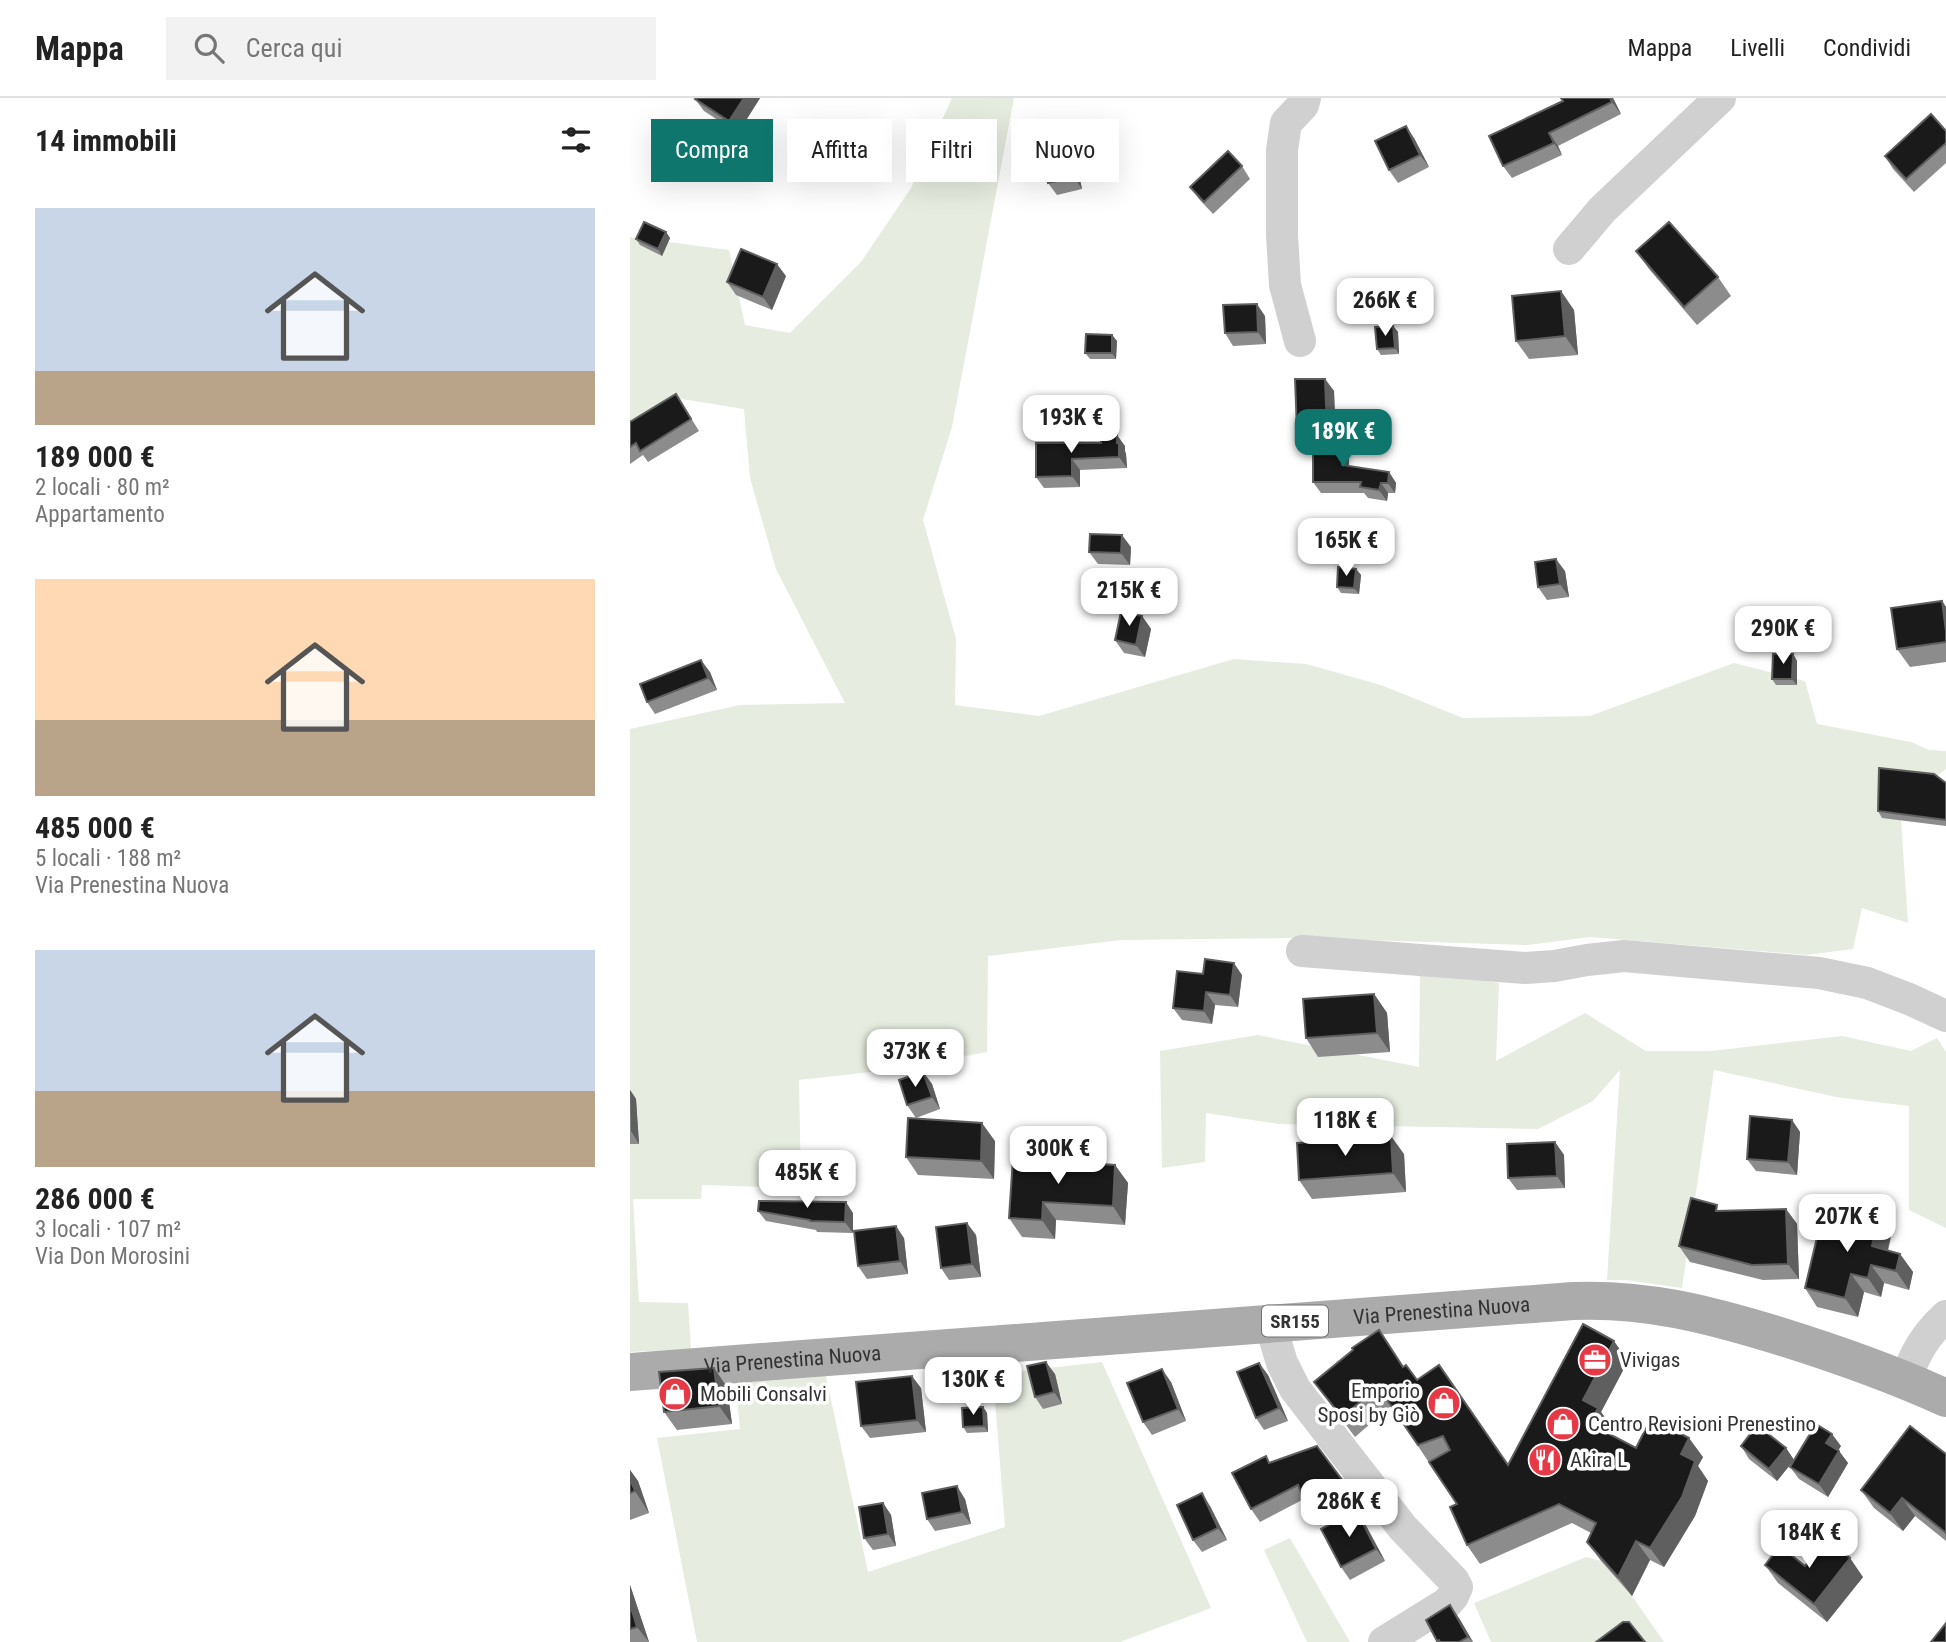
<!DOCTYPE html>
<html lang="it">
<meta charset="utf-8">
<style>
body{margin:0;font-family:"Roboto Condensed",sans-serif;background:#f2f2f2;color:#222;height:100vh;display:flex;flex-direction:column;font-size:26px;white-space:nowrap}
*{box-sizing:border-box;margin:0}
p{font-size:23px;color:#767676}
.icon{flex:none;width:38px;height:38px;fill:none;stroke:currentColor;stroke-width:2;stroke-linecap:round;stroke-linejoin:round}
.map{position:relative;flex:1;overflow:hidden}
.panel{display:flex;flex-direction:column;background:#fff;width:630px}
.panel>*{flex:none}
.hud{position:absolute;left:21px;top:21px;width:665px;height:63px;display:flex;gap:14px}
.price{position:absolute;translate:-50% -60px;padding:0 16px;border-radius:14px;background:#fff;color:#222;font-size:23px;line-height:46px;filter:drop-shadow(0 2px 4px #0008)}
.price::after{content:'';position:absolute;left:50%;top:42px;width:21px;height:16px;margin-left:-10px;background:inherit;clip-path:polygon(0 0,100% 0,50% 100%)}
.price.on{background:#0f766e;color:#fff}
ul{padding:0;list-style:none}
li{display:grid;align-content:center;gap:14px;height:371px;padding:0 35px}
li span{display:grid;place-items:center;height:217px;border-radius:0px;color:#555}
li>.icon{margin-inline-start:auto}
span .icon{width:126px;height:126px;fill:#fffc;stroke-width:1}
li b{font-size:30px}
h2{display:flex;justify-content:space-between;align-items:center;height:84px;padding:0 35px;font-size:30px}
.tag{padding:0 24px;border-radius:0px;background:#fff;box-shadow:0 7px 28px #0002;font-size:24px;line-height:63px}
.tag.on{background:#0f766e;color:#fff}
header{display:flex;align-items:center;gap:42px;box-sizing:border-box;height:98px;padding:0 35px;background:#fff;border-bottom:2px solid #e0e0e0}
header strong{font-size:33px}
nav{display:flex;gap:38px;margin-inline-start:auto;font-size:24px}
.search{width:490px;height:63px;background:#f2f2f2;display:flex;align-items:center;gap:18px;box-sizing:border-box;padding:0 24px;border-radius:0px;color:#767676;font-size:26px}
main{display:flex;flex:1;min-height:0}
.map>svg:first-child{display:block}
.green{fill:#e6ecdf}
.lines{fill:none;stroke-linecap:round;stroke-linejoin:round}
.minor{stroke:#d0d0d0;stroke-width:32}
.major{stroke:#ababab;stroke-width:38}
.wall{fill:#8c8c8c}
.shaded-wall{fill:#5f5f5f}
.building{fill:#1a1a1a;stroke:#5f5f5f;stroke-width:2}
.labels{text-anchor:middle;stroke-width:7;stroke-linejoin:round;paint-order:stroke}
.shield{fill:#fff;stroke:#707070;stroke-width:2}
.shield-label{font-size:19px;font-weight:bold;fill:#333}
.street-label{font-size:21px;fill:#333;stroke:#fff}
.poi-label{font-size:21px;fill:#333;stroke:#fff;text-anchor:start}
</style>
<header>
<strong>Mappa</strong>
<div class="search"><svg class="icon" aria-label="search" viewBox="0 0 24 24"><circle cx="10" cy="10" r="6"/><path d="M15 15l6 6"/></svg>Cerca qui</div>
<nav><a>Mappa</a><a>Livelli</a><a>Condividi</a></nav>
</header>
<main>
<section class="panel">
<h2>14 immobili<svg class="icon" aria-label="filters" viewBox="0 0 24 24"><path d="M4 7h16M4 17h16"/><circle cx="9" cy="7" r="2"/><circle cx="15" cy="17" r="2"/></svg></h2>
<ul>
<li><span style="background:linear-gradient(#c9d6e8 75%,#b9a48a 0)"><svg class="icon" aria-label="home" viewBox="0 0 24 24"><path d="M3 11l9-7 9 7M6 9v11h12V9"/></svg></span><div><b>189 000 €</b><p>2 locali · 80 m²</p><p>Appartamento</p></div></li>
<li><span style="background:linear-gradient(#ffd9b3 65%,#b9a48a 0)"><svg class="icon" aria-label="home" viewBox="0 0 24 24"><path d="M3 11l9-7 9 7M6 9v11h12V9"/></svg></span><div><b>485 000 €</b><p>5 locali · 188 m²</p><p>Via Prenestina Nuova</p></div></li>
<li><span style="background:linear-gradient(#c9d6e8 65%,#b9a48a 0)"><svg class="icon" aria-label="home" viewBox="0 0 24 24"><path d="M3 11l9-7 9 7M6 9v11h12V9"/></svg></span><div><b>286 000 €</b><p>3 locali · 107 m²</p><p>Via Don Morosini</p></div></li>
</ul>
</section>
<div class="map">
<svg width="1316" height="1544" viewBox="0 0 1316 1544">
<rect width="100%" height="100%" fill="#fff"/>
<g class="green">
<polygon points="322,0 384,0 322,329 293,422 326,541 325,607 409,618 604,561 676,566 751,587 833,620 960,618 1104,565 1175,583 1187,626 1281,644 1299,652 1316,653 1316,671 1270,707 1278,825 1232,810 1223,851 1177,857 961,839 897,847 670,840 491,842 358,858 357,954 259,972 169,982 171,1090 72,1087 71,1101 3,1101 9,1204 58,1205 61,1251 0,1254 0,631 110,607 215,605 146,471 120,380 114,311 39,299 0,331 0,139 99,152 115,227 160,235 231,164 281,90"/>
<polygon points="790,872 869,885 866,963 955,915 1016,953 1081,953 1212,938 1281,953 1307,940 1316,954 1316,1130 1279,1112 1279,1008 1206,999 1084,972 1052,1190 996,1182 977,1182 990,972 963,1003 908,1031 649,1026 576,1015 575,1064 532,1070 530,953 628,937 789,969"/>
<polygon points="472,1264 581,1510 490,1544 67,1544 27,1340 110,1331 105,1282 195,1274 238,1474 375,1429 363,1276"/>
<polygon points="660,1440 720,1544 677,1544 634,1452"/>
<polygon points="956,1459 971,1463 1002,1498 1034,1544 861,1544 844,1505"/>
</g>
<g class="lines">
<g class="minor">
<polyline points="939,151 972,112 1090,0"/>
<polyline points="670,243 655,187 652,137 652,52 656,25 673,7 675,0"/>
<polyline points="672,853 895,870 924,868 957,862 994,858 1189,875 1237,885 1279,901 1316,918"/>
<polyline points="640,1225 652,1265 665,1291 773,1430 823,1482 827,1489 823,1498 817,1505 754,1544"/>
<path d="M1275,1281C1286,1255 1294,1238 1316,1218"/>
</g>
<path class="major" id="s1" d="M0,1274L943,1203C1015,1200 1077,1216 1146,1237C1204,1255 1261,1275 1316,1300"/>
</g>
<g class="wall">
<polygon points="130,0 108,35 74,13 65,1"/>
<polygon points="931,0 983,0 991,16 928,48 932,57 882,80 873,68 933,3"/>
<polygon points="1316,33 1316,65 1284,94 1263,71 1255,58"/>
<polygon points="784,40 799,69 768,85 759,72"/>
<polygon points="445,59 452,91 427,97 418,85"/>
<polygon points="612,68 620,81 583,116 569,101 560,89"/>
<polygon points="36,134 40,140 32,158 10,147 6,141"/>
<polygon points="1006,153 1088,179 1101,198 1067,227 1019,171"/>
<polygon points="156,178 142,212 106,197 97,184"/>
<polygon points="944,212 948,257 899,261 886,243"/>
<polygon points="635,218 636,246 603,248 595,235"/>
<polygon points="763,228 768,234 769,256 751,257 747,251"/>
<polygon points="482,237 487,243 486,261 460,261 455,255"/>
<polygon points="695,281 704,293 706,344 676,345 667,333"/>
<polygon points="46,296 69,333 18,364 13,357 0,366 0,324"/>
<polygon points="471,345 495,348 495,353 496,356 497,370 450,372 450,389 414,390 406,379"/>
<polygon points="712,348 719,359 719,368 759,374 766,385 765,395 758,395 757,403 738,400 734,395 691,395 683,384"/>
<polygon points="501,449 500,467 468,466 459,454"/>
<polygon points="726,471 731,477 729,496 711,495 707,489"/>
<polygon points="935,473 939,499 917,502 908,489"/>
<polygon points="1312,503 1316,509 1316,564 1280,569 1267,551"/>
<polygon points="512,518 521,531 515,559 494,555 485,542"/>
<polygon points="1163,556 1167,563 1167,587 1146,587 1142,581"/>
<polygon points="80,574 87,592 25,616 17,604"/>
<polygon points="1316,685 1316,728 1252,720 1248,713"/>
<polygon points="573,876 612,877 608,909 585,907 582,926 552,922 543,910"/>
<polygon points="744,896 757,915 760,954 688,959 676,940"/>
<polygon points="293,974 302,986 310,1011 286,1020 277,1007"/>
<polygon points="0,992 6,1001 9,1046 0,1046"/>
<polygon points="1162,1022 1170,1034 1167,1077 1126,1073 1117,1061"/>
<polygon points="365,1043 364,1081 288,1077 276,1059"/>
<polygon points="925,1044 934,1057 935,1090 887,1092 878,1080"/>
<polygon points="774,1056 776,1094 682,1101 669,1082"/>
<polygon points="485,1067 498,1085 495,1127 426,1122 425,1141 392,1139 379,1120"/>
<polygon points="1156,1111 1167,1126 1169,1181 1133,1182 1060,1164 1049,1148 1091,1113"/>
<polygon points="128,1113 223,1115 223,1135 187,1134 186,1132 136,1123"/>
<polygon points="1206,1135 1261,1138 1258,1153 1270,1156 1283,1174 1279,1192 1254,1185 1251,1199 1234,1194 1228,1219 1187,1209 1175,1190"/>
<polygon points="346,1137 351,1179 319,1182 311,1170"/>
<polygon points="274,1140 278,1176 237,1181 228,1168"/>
<polygon points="998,1263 971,1314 982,1329 978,1335 1006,1350 1073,1359 1068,1368 1078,1383 1065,1418 1034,1469 1020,1462 1002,1498 971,1463 957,1444 961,1435 942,1425 850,1466 837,1447 827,1406 761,1308 725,1339 684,1284 774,1269 878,1367"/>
<polygon points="629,1265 638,1277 658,1323 634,1332 626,1320"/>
<polygon points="84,1270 97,1289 102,1326 47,1332 34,1314"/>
<polygon points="425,1276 432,1306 413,1311 405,1299"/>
<polygon points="541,1284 556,1323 522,1337 513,1324"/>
<polygon points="291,1290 296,1334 240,1340 231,1328"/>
<polygon points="353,1309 357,1315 358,1334 337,1335 333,1329"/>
<polygon points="687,1348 721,1395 680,1410 674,1401 630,1424 621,1411 640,1364"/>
<polygon points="1111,1348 1156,1350 1164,1362 1147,1383 1119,1361"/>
<polygon points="1211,1348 1208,1352 1218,1365 1198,1399 1169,1381 1160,1369"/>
<polygon points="1316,1356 1316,1443 1285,1418 1273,1433 1244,1410 1231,1392"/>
<polygon points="0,1372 8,1383 19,1415 0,1422"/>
<polygon points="335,1401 341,1426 305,1433 297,1421"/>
<polygon points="253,1405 261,1417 266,1448 243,1452 234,1440"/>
<polygon points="580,1408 597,1442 572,1454 563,1442"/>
<polygon points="726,1412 734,1424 755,1463 720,1482 711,1469"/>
<polygon points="1135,1467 1175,1468 1233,1479 1197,1524 1148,1485"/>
<polygon points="0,1487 19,1544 0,1544"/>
<polygon points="829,1520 843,1544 808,1544 796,1522"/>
</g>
<g class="shaded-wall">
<polygon points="114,0 130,0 108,35 99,23"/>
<polygon points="980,0 983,0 991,16 982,4"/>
<polygon points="776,28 784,40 799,69 790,57"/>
<polygon points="919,35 928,48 932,57 924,45"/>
<polygon points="436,47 445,59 452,91 444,79"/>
<polygon points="36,134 40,140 32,158 28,151"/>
<polygon points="147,166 156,178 142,212 133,199"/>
<polygon points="931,193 944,212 948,257 935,238"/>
<polygon points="627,206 635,218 636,246 628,234"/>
<polygon points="763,228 768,234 769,256 765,250"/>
<polygon points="482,237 487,243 486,261 482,255"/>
<polygon points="695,281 704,293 706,344 697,332"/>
<polygon points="487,337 495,348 495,353 496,356 497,370 489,359"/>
<polygon points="712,348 719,359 719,378 712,367"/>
<polygon points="442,361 450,372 450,389 442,378"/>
<polygon points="759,374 766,385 765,395 758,385"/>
<polygon points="751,385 758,395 757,403 749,392"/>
<polygon points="492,437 501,449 500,467 491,455"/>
<polygon points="926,461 935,473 939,499 930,486"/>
<polygon points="726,471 731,477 729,496 724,490"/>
<polygon points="1312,503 1316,509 1316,533"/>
<polygon points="512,518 521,531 515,559 506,547"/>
<polygon points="1163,556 1167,563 1167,587 1162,581"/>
<polygon points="71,562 80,574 87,592 78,580"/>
<polygon points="604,865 612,877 608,909 600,897"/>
<polygon points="576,894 585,907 582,926 574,913"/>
<polygon points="744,896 757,915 760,954 747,935"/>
<polygon points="293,974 302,986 310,1011 302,999"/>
<polygon points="0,992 6,1001 9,1046 1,1033"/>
<polygon points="1162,1022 1170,1034 1167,1077 1158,1064"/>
<polygon points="352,1025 365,1043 364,1081 351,1063"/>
<polygon points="761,1038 774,1056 776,1094 763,1075"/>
<polygon points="925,1044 934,1057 935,1090 927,1078"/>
<polygon points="485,1067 498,1085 495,1127 483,1108"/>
<polygon points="216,1104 223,1115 223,1135 215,1124"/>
<polygon points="413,1104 426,1122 425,1141 412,1122"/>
<polygon points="1156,1111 1167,1126 1169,1181 1158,1166"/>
<polygon points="1248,1120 1261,1138 1254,1167 1242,1148"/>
<polygon points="337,1125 346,1137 351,1179 342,1166"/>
<polygon points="266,1128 274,1140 278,1176 270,1163"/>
<polygon points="1270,1156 1283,1174 1279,1192 1266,1173"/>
<polygon points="1241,1167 1254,1185 1251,1199 1238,1180"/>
<polygon points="1221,1176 1234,1194 1228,1219 1215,1200"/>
<polygon points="984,1243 998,1263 971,1314 982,1329 973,1345 960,1326 953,1302"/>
<polygon points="416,1264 425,1276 432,1306 424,1294"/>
<polygon points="629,1265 638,1277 658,1323 649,1310"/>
<polygon points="84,1270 97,1289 102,1326 89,1308"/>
<polygon points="532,1271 541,1284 556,1323 548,1311"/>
<polygon points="282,1278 291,1290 296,1334 287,1322"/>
<polygon points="353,1309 357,1315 358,1334 354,1328"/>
<polygon points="1202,1336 1211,1348 1205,1358 1196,1345"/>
<polygon points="1059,1340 1073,1359 1068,1368 1078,1383 1065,1418 1034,1469 1020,1450 1051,1356"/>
<polygon points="1156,1350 1164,1362 1147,1383 1139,1371"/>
<polygon points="1209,1353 1218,1365 1198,1399 1189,1386"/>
<polygon points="0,1372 8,1383 19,1415 5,1393 0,1381"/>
<polygon points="327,1388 335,1401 341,1426 332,1414"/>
<polygon points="572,1395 580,1408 597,1442 588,1430"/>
<polygon points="1272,1400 1285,1418 1273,1433 1260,1415"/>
<polygon points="253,1405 261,1417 266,1448 258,1436"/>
<polygon points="726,1412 734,1424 755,1463 746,1451"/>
<polygon points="1006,1443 1020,1462 1002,1498 988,1479"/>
<polygon points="1220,1460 1233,1479 1197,1524 1184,1506"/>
<polygon points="0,1487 19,1544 7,1529 0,1506"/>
<polygon points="820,1507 829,1520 843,1544 838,1539"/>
</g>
<g class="building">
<polygon points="66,0 114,0 99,23 65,1"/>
<polygon points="931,0 980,0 982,4 919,35 924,45 873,68 859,38 933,3"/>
<polygon points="1301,16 1316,33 1316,45 1276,81 1255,58"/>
<polygon points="776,28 790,57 759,72 745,43"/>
<polygon points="436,47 444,79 418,85 410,53"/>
<polygon points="598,53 612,68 574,104 560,89"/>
<polygon points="14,124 36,134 28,151 6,141"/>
<polygon points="1039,124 1088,179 1054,209 1006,153"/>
<polygon points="111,151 147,166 133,199 97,184"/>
<polygon points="931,193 935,238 886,243 882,198"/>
<polygon points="627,206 628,234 595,235 593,207"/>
<polygon points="763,228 765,250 747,251 745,229"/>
<polygon points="456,236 482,237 482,255 455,255"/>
<polygon points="665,281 695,281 697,332 667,333"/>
<polygon points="46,296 61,321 10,353 6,345 0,349 0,324"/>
<polygon points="487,337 487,345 489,345 489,359 442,361 442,378 406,379 406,345 471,345 471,338"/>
<polygon points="683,348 712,348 712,367 759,374 758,385 751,385 749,392 730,389 731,384 683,384"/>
<polygon points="460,436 492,437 491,455 459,454"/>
<polygon points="926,461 930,486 908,489 905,464"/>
<polygon points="708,469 726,471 724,490 707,489"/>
<polygon points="1312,503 1316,533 1316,544 1267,551 1261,510"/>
<polygon points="491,514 512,518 506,547 485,542"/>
<polygon points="1143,556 1163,556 1162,581 1142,581"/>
<polygon points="71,562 78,580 17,604 10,586"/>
<polygon points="1249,670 1304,676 1316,685 1316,722 1248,713"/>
<polygon points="575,861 604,865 600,897 576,894 574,913 543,910 547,873 573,876"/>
<polygon points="744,896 747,935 676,940 673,901"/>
<polygon points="293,974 302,999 277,1007 269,982"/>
<polygon points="1120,1018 1162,1022 1158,1064 1117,1061"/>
<polygon points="278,1020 352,1025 351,1063 276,1059"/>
<polygon points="761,1038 763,1075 669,1082 667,1045"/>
<polygon points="925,1044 927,1078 878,1080 877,1046"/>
<polygon points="383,1060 485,1067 483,1108 413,1104 412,1122 379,1120"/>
<polygon points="1061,1100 1087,1107 1086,1113 1156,1111 1158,1166 1122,1167 1049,1148"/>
<polygon points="129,1103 216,1104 215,1124 180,1123 180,1122 128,1113"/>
<polygon points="1212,1110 1248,1120 1242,1148 1270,1156 1266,1173 1241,1167 1238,1180 1221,1176 1215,1200 1175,1190 1189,1131 1206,1135"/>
<polygon points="337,1125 342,1166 311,1170 306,1129"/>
<polygon points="266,1128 270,1163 228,1168 224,1133"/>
<polygon points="953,1226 984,1243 953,1302 968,1310 960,1326 1006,1350 1021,1320 1059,1340 1051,1356 1065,1363 1052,1399 1020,1450 1006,1443 988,1479 957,1444 966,1425 929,1406 837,1447 820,1409 827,1406 799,1364 820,1352 813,1338 788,1347 748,1289 712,1319 684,1284 723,1252 722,1250 749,1232 773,1269 776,1267 787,1282 809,1267 878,1367"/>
<polygon points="416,1264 424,1294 405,1299 397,1268"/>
<polygon points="629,1265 649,1310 626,1320 607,1274"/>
<polygon points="84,1270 89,1308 34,1314 29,1274"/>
<polygon points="532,1271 548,1311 513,1324 497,1285"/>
<polygon points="282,1278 287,1322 231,1328 226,1284"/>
<polygon points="353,1309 354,1328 333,1329 332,1310"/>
<polygon points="1186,1326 1202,1336 1196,1345 1209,1353 1189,1386 1160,1369"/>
<polygon points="1127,1327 1156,1350 1139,1371 1111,1348"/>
<polygon points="1280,1328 1316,1356 1316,1435 1272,1400 1260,1415 1231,1392"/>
<polygon points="687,1348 713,1383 672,1397 668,1387 621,1411 602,1375 636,1358 639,1365"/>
<polygon points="0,1381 5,1393 0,1395"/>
<polygon points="327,1388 332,1414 297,1421 292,1395"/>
<polygon points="572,1395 588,1430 563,1442 547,1407"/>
<polygon points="253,1405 258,1436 234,1440 229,1409"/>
<polygon points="726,1412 746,1451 711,1469 691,1431"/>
<polygon points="1197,1441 1220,1460 1184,1506 1135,1467 1150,1448 1175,1468"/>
<polygon points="0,1506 7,1529 0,1531"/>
<polygon points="820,1507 838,1539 829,1544 810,1544 809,1542 807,1543 796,1522"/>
<polygon points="993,1524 999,1524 1015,1544 966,1544"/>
<polygon points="1316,1525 1316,1544 1301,1544"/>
</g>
<defs>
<symbol id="office-disc" viewBox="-11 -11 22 22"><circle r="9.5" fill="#e63946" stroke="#fff"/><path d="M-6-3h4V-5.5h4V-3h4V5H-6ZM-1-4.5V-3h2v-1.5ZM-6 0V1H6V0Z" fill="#fff"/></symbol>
<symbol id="shop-disc" viewBox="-11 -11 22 22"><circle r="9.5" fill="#e63946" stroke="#fff"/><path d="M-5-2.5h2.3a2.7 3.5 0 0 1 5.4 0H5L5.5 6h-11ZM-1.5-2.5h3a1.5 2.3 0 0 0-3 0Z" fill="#fff"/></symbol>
<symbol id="restaurant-disc" viewBox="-11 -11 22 22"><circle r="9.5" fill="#e63946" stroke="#fff"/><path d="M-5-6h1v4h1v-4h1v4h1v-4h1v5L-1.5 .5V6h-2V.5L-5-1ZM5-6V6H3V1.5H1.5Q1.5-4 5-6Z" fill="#fff"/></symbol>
</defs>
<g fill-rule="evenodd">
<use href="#office-disc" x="946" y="1243" width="38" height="38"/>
<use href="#shop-disc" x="26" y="1277" width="38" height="38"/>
<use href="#shop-disc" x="795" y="1286" width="38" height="38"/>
<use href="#shop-disc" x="914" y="1307" width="38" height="38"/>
<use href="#restaurant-disc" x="896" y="1343" width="38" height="38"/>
</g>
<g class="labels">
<rect class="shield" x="632" y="1207.5" width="66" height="31" rx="5"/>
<g class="shield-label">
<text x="665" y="1230">SR155</text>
</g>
<g class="street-label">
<text dy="7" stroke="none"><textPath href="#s1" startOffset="814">Via Prenestina Nuova</textPath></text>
<text dy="7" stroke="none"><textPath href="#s1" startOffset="163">Via Prenestina Nuova</textPath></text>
</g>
<g class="poi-label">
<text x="990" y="1269">Vivigas</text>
<text x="790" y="1300" text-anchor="end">Emporio<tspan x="790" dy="24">Sposi by Giò</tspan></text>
<text x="70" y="1303">Mobili Consalvi</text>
<text x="958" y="1333">Centro Revisioni Prenestino</text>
<text x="940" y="1369">Akira L</text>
</g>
</g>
</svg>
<b class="price" style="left:755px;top:240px">266K €</b>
<b class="price" style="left:441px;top:357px">193K €</b>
<b class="price on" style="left:713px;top:371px">189K €</b>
<b class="price" style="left:716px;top:480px">165K €</b>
<b class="price" style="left:499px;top:530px">215K €</b>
<b class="price" style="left:1153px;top:568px">290K €</b>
<b class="price" style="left:285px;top:991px">373K €</b>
<b class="price" style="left:715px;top:1060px">118K €</b>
<b class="price" style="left:428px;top:1088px">300K €</b>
<b class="price" style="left:177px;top:1112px">485K €</b>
<b class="price" style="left:1217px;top:1156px">207K €</b>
<b class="price" style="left:343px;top:1319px">130K €</b>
<b class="price" style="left:719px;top:1441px">286K €</b>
<b class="price" style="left:1179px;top:1472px">184K €</b>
<div class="hud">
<a class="tag on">Compra</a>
<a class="tag">Affitta</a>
<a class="tag">Filtri</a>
<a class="tag">Nuovo</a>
</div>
</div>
</main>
